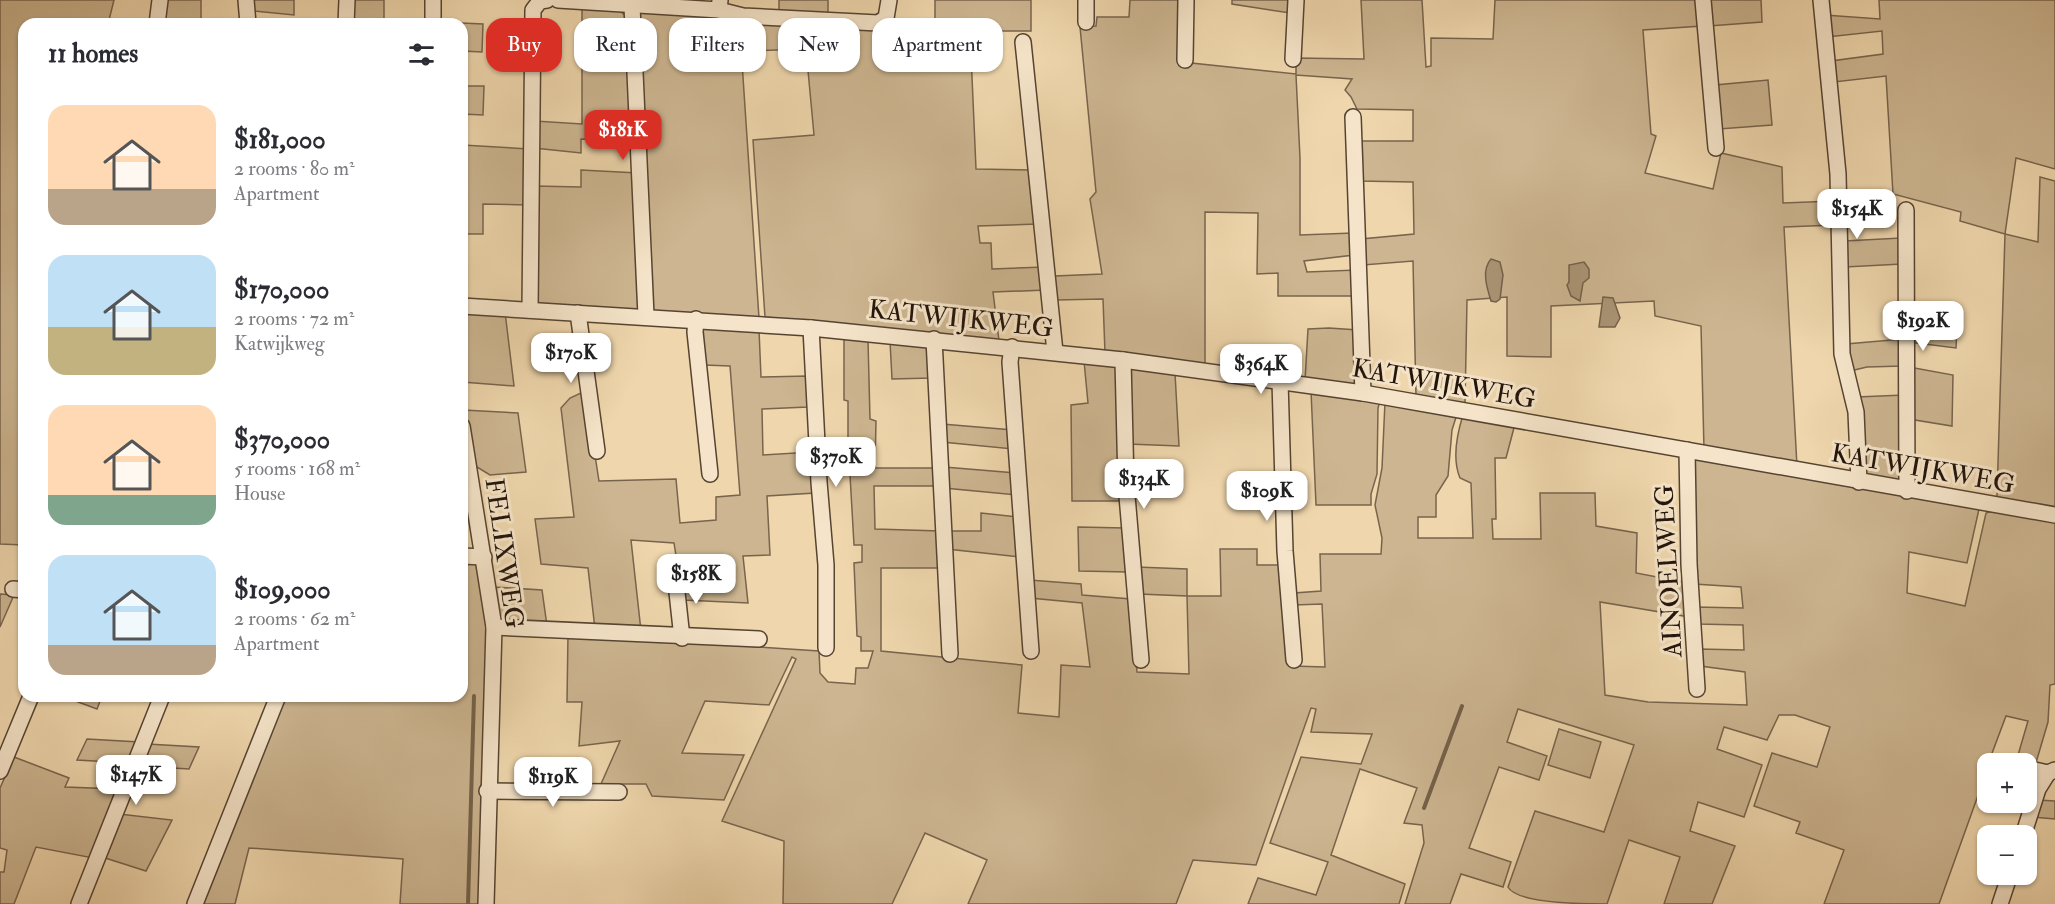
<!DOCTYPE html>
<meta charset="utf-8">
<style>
body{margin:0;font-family:"IM FELL Double Pica",serif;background:#f7f7f7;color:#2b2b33;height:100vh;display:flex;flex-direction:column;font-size:22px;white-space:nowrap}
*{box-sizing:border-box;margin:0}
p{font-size:20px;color:#7c7c81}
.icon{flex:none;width:33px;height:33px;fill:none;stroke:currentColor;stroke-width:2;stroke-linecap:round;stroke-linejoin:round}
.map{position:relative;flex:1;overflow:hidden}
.panel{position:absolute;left:18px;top:18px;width:450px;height:684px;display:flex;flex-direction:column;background:#fff;border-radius:18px;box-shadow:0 2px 4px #0004}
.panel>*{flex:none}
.guide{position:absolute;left:486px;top:18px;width:570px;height:54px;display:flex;gap:12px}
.controls{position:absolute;left:1977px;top:753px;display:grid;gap:12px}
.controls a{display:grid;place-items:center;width:60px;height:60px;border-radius:12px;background:#fff;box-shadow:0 2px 4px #0004;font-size:30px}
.price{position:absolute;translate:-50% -51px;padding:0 14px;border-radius:12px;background:#fff;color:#222;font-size:20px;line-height:39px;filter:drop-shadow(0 2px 3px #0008)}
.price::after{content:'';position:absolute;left:50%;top:36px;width:18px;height:14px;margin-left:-9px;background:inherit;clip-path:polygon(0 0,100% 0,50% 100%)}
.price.active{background:#d93025;color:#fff}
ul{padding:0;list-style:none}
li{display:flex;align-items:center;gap:18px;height:150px;padding:0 30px}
li span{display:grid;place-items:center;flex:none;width:168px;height:120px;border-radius:18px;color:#555}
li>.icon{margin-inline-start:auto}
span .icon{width:72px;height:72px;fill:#fffc;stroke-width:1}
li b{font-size:26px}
h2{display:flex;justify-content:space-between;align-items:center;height:72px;padding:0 30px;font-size:26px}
.tag{padding:0 21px;border-radius:18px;background:#fff;box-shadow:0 2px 4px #0004;font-size:21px;line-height:54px}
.tag.active{background:#d93025;color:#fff}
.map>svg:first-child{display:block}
.green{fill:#ccb590;stroke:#78644d;stroke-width:1.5}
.water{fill:#aa9475;stroke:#74614a;stroke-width:1.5}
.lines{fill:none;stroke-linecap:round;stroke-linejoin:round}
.stream{stroke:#74614a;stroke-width:4}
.minor-casing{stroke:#564432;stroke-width:18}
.minor{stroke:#f5e4c9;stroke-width:15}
.labels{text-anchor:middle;stroke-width:6;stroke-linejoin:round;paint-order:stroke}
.street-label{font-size:26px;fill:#23140a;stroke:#f5e4c9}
</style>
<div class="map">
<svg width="2055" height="904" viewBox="0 0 2055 904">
<rect width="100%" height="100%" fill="#efd6ac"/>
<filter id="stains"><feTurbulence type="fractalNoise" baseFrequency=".00333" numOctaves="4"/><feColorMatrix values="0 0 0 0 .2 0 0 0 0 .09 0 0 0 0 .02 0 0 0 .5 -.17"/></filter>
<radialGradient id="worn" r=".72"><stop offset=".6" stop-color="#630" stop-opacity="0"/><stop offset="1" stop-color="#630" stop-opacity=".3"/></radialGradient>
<g class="green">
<polygon points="0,0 114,0 108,24 24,24 24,545 0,544"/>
<polygon points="164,0 201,0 201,24 160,24"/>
<polygon points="248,0 294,0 294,15 254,11"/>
<polygon points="352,0 384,0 384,21 351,21"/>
<polygon points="779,0 828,0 828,17 779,14"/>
<polygon points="935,0 1031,0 1031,31 970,31 976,169 1032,170 1037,224 978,226 980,243 991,243 992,269 1045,267 1046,290 993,292 999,341 765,317 753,140 814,135 806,49 747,51 744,19 849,23 935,31"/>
<polygon points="1130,0 1184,0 1182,62 1296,74 1296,58 1364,59 1361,0 1422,0 1426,67 1431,66 1431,38 1493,39 1495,0 1700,0 1702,26 1643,30 1651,134 1656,136 1645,173 1713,189 1721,153 1782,167 1783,203 1834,201 1835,225 1784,227 1797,466 1704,449 1701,326 1655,316 1654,301 1551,306 1551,357 1507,356 1507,297 1467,300 1465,404 1416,396 1413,261 1363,265 1361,239 1414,234 1413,182 1359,181 1358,141 1413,141 1413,110 1357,109 1351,97 1345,90 1352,79 1296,75 1300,158 1300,235 1353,233 1354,255 1304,261 1307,272 1357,270 1358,296 1278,296 1278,273 1257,274 1258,213 1205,212 1205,365 1105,353 1103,299 1056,300 1055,276 1102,274 1090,199 1096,192 1080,27 1096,26 1097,17 1129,17"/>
<polygon points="1232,0 1291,0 1290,13 1232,4"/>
<polygon points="1707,0 1761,0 1762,22 1709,26"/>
<polygon points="1879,0 2055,0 2055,169 2016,158 2005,234 2038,242 2040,177 2055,181 2055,511 1998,500 1997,496 2005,234 1960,221 1961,212 1893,194 1886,76 1834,82 1831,61 1883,54 1882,31 1827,37 1825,15 1880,19"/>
<polygon points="582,6 620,11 628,18 637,142 581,139 581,153 534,148 535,121 582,124"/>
<polygon points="643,11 739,17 759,318 654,311 651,305 638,14"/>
<polygon points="439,22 483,24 482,52 462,51 462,24"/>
<polygon points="1768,80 1772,125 1719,129 1715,85"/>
<polygon points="462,86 484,86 483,115 462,114"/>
<polygon points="462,145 529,149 528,205 483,204 483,234 462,234"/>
<polygon points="581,170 638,173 641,310 536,303 535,186 581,187"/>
<polygon points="1901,238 1902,264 1845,267 1844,241"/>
<polygon points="462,310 505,312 514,386 462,382"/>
<polygon points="1909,319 1957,325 1956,348 1909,342"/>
<polygon points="699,326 759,330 761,377 808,376 808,407 762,409 763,455 812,452 815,493 767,496 770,555 743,556 748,603 683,600 674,543 631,540 641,631 595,629 588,568 541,564 535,519 574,517 561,408 570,398 585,391 599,481 676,479 680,523 716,520 716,497 740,495 730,366 704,365"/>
<polygon points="1329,328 1358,330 1359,387 1305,380 1308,329"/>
<path d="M844,337L868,340L870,419L876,421L875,468H936V486H874L875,529L940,531L942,568H881V651L1022,665L1018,713L1059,717L1061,665L1090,667L1082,603L1030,598V580L1081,584L1082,595L1131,599L1137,672L1189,674L1187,596L1139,594L1137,567L1187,569V596H1221L1220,549H1257V565H1287L1292,666L1325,667L1322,604L1294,605V593L1321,591L1320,554H1381L1382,538L1375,505L1382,468L1385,402L1457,414L1452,430L1448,476L1436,495V517H1418V538H1473L1471,483L1460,478C1452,459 1457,434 1463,415L1515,424L1506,458H1495L1496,519H1492L1493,539H1541L1540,493H1595L1596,526L1637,533L1636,573L1688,583L1690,617L1600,602L1605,695L1648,702L1747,705L1745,672L1700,666L1699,649L1744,650L1743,625L1697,624L1696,607L1743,608L1741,587L1694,584V458L1979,509L1967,563L1909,552L1907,593L1965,606L1986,513L1993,511L2055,521V684L2050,685L2048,722L2035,766L2016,762L2028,721L2006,716L1988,764L1987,776H1985L1939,904H1824L1844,850L1796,833L1800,822L1754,806L1772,753L1817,767L1830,727L1795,715H1779L1767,740L1724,727L1717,749L1762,765L1744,817L1698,802L1690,831L1735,846L1712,904H1664L1680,857L1629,840L1607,904C1588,904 1517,904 1508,887L1535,811L1604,832L1634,745L1518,709L1507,742L1547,756L1539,780L1499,767L1469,848L1511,862L1503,887L1461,874L1450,904H1405L1424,843L1422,825L1404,823L1417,788L1360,769L1331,855L1405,884L1399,904H1248L1258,878L1316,895L1328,862L1270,843L1301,757L1361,764L1372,734L1311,732L1316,709L1311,708L1256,865L1193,860L1176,904H968L987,860L925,833L892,904H783L784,841L722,821L796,659L792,657L769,705L705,701L682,753L744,755L724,800L652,796L646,784H601L620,741L579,746L582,702H567L568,634L819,651L820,673L828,682L855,684L856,668H868L873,651H861V637L857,636L854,563L862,562V545H854L848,440V401L844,400Z"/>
<polygon points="1903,339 1903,366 1867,367 1850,371 1846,344"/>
<polygon points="890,341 929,345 932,378 892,379"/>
<polygon points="1084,361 1117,366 1123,501 1072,501 1071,405 1088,403"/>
<polygon points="1125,367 1175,373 1179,446 1128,444"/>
<polygon points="1909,367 1953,375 1952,426 1909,419"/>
<polygon points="1311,391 1380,401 1378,408 1377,474 1371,494 1371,505 1316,505"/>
<polygon points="1904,395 1906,481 1864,477 1857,397"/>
<polygon points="463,410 518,413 526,472 490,475 472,464"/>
<polygon points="942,424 1013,430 1013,449 942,442"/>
<polygon points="944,467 1016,473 1017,495 944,488"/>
<polygon points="981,513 1018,517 1020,557 947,549 946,531 981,531"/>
<polygon points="1078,527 1125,528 1128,572 1079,571"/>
<polygon points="462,560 477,561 489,621 482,904 400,904 403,859 249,848 235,904 198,904 282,696 462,696"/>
<polygon points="494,587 542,590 547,626 500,623"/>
<polygon points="0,594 14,595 0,627"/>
<polygon points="62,696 102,696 97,709"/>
<polygon points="1559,729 1601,742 1590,778 1548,765"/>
<polygon points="87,739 139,742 129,763 77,760"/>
<polygon points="147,744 199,747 189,769 139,766"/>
<polygon points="14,757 69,778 65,787 118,789 93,858 36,847 14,904 0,904 0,872 4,872 7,850 0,848 0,788"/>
<polygon points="2038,800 2055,801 2055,819 2032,817"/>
<polygon points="119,814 172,820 146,871 102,857"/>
</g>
<g class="water">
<path d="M1491,259L1500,262L1503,275L1500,299L1496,302L1491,301C1487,288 1481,270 1491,259Z"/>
<polygon points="1584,262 1589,269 1589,278 1583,283 1580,301 1571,296 1567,285 1569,282 1569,265"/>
<polygon points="1603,297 1613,298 1620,318 1615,327 1599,327"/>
</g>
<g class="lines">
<g class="stream">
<polyline points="1424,808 1462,706"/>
<polyline points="468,904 474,696"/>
</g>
<defs>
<g id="minor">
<polyline points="246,0 248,24"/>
<polyline points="433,0 433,24"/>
<polyline points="558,0 719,10 720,0"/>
<polyline points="1703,0 1716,148"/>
<polyline points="1821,0 1838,174 1842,354 1856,412 1859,482"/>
<polyline points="632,6 646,316"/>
<polyline points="719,10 743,16 878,23 886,18 889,0"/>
<polyline points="1086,22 1086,0"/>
<polyline points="157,24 160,0"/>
<polyline points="346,24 347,0"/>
<polyline points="1023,42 1055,352"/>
<polyline points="1293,59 1296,0"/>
<polyline points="1185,60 1186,0"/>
<polyline points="1353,117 1363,393"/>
<polyline points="1906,210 1907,491"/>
<polyline points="462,306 811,328 1123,360 1363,393 2055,515"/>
<polyline points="530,310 533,10 540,1 547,0"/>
<polyline points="578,313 597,451"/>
<polyline points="696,319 695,332 710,474"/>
<polyline points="811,328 819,482 826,565 826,648"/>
<polyline points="934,339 950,654"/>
<polyline points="1012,347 1010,362 1031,651"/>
<polyline points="1123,360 1126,484 1141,660"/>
<polyline points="1280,381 1285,551 1294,660"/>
<polyline points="462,426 494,627 486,904"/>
<polyline points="1687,450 1689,564 1697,689"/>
<polyline points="462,556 484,557"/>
<polyline points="675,574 682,638"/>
<polyline points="13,589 24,590"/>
<polyline points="494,627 759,639"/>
<polyline points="2026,768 2048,773 2055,770"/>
<polyline points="0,771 31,696"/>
<polyline points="487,791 619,792"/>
<polyline points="2023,836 2038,789 2048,773"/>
<polyline points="79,904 162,696"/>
<polyline points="195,904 278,696"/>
<polyline points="2000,904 2010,874"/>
</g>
</defs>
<use href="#minor" class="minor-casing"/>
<use href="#minor" class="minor"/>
</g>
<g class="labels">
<g class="street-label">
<text transform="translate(961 318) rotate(6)" y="9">KATWIJKWEG</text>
<text transform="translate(1444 383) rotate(10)" y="9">KATWIJKWEG</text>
<text transform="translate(1923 468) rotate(10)" y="9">KATWIJKWEG</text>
<text transform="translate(505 553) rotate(82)" y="9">FELIXWEG</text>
<text transform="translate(1668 571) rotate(-93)" y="9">AINOELWEG</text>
</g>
</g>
<rect width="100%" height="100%" filter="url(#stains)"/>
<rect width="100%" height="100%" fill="url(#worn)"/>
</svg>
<div class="controls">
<a>+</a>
<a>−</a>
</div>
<b class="price active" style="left:623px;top:161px">$181K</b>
<b class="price" style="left:1857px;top:240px">$154K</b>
<b class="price" style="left:1923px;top:352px">$192K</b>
<b class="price" style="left:571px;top:384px">$170K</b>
<b class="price" style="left:1261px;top:395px">$364K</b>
<b class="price" style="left:836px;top:488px">$370K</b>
<b class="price" style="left:1144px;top:510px">$134K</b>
<b class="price" style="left:1267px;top:522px">$109K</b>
<b class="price" style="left:696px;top:605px">$158K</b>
<b class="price" style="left:136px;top:806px">$147K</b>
<b class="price" style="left:553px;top:808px">$119K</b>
<div class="guide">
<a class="tag active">Buy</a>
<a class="tag">Rent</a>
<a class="tag">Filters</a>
<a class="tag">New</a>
<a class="tag">Apartment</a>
</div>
<section class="panel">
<h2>11 homes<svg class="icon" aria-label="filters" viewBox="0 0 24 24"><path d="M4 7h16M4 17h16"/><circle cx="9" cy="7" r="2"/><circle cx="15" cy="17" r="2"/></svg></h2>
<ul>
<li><span style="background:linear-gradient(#ffd9b3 70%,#b9a48a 0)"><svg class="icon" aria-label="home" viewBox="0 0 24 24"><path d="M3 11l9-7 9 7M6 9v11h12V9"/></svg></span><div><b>$181,000</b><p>2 rooms · 80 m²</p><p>Apartment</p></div></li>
<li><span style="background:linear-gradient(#bfe0f5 60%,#c2b280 0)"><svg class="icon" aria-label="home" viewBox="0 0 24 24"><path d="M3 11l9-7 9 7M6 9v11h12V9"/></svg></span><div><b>$170,000</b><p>2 rooms · 72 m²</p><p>Katwijkweg</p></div></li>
<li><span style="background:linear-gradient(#ffd9b3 75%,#7fa58c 0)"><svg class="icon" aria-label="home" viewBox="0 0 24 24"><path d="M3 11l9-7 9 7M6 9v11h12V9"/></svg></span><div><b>$370,000</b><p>5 rooms · 168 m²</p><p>House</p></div></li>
<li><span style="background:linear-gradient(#bfe0f5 75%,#b9a48a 0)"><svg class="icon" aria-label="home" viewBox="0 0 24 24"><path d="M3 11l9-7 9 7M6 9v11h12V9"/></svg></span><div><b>$109,000</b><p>2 rooms · 62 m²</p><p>Apartment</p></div></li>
</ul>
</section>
</div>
